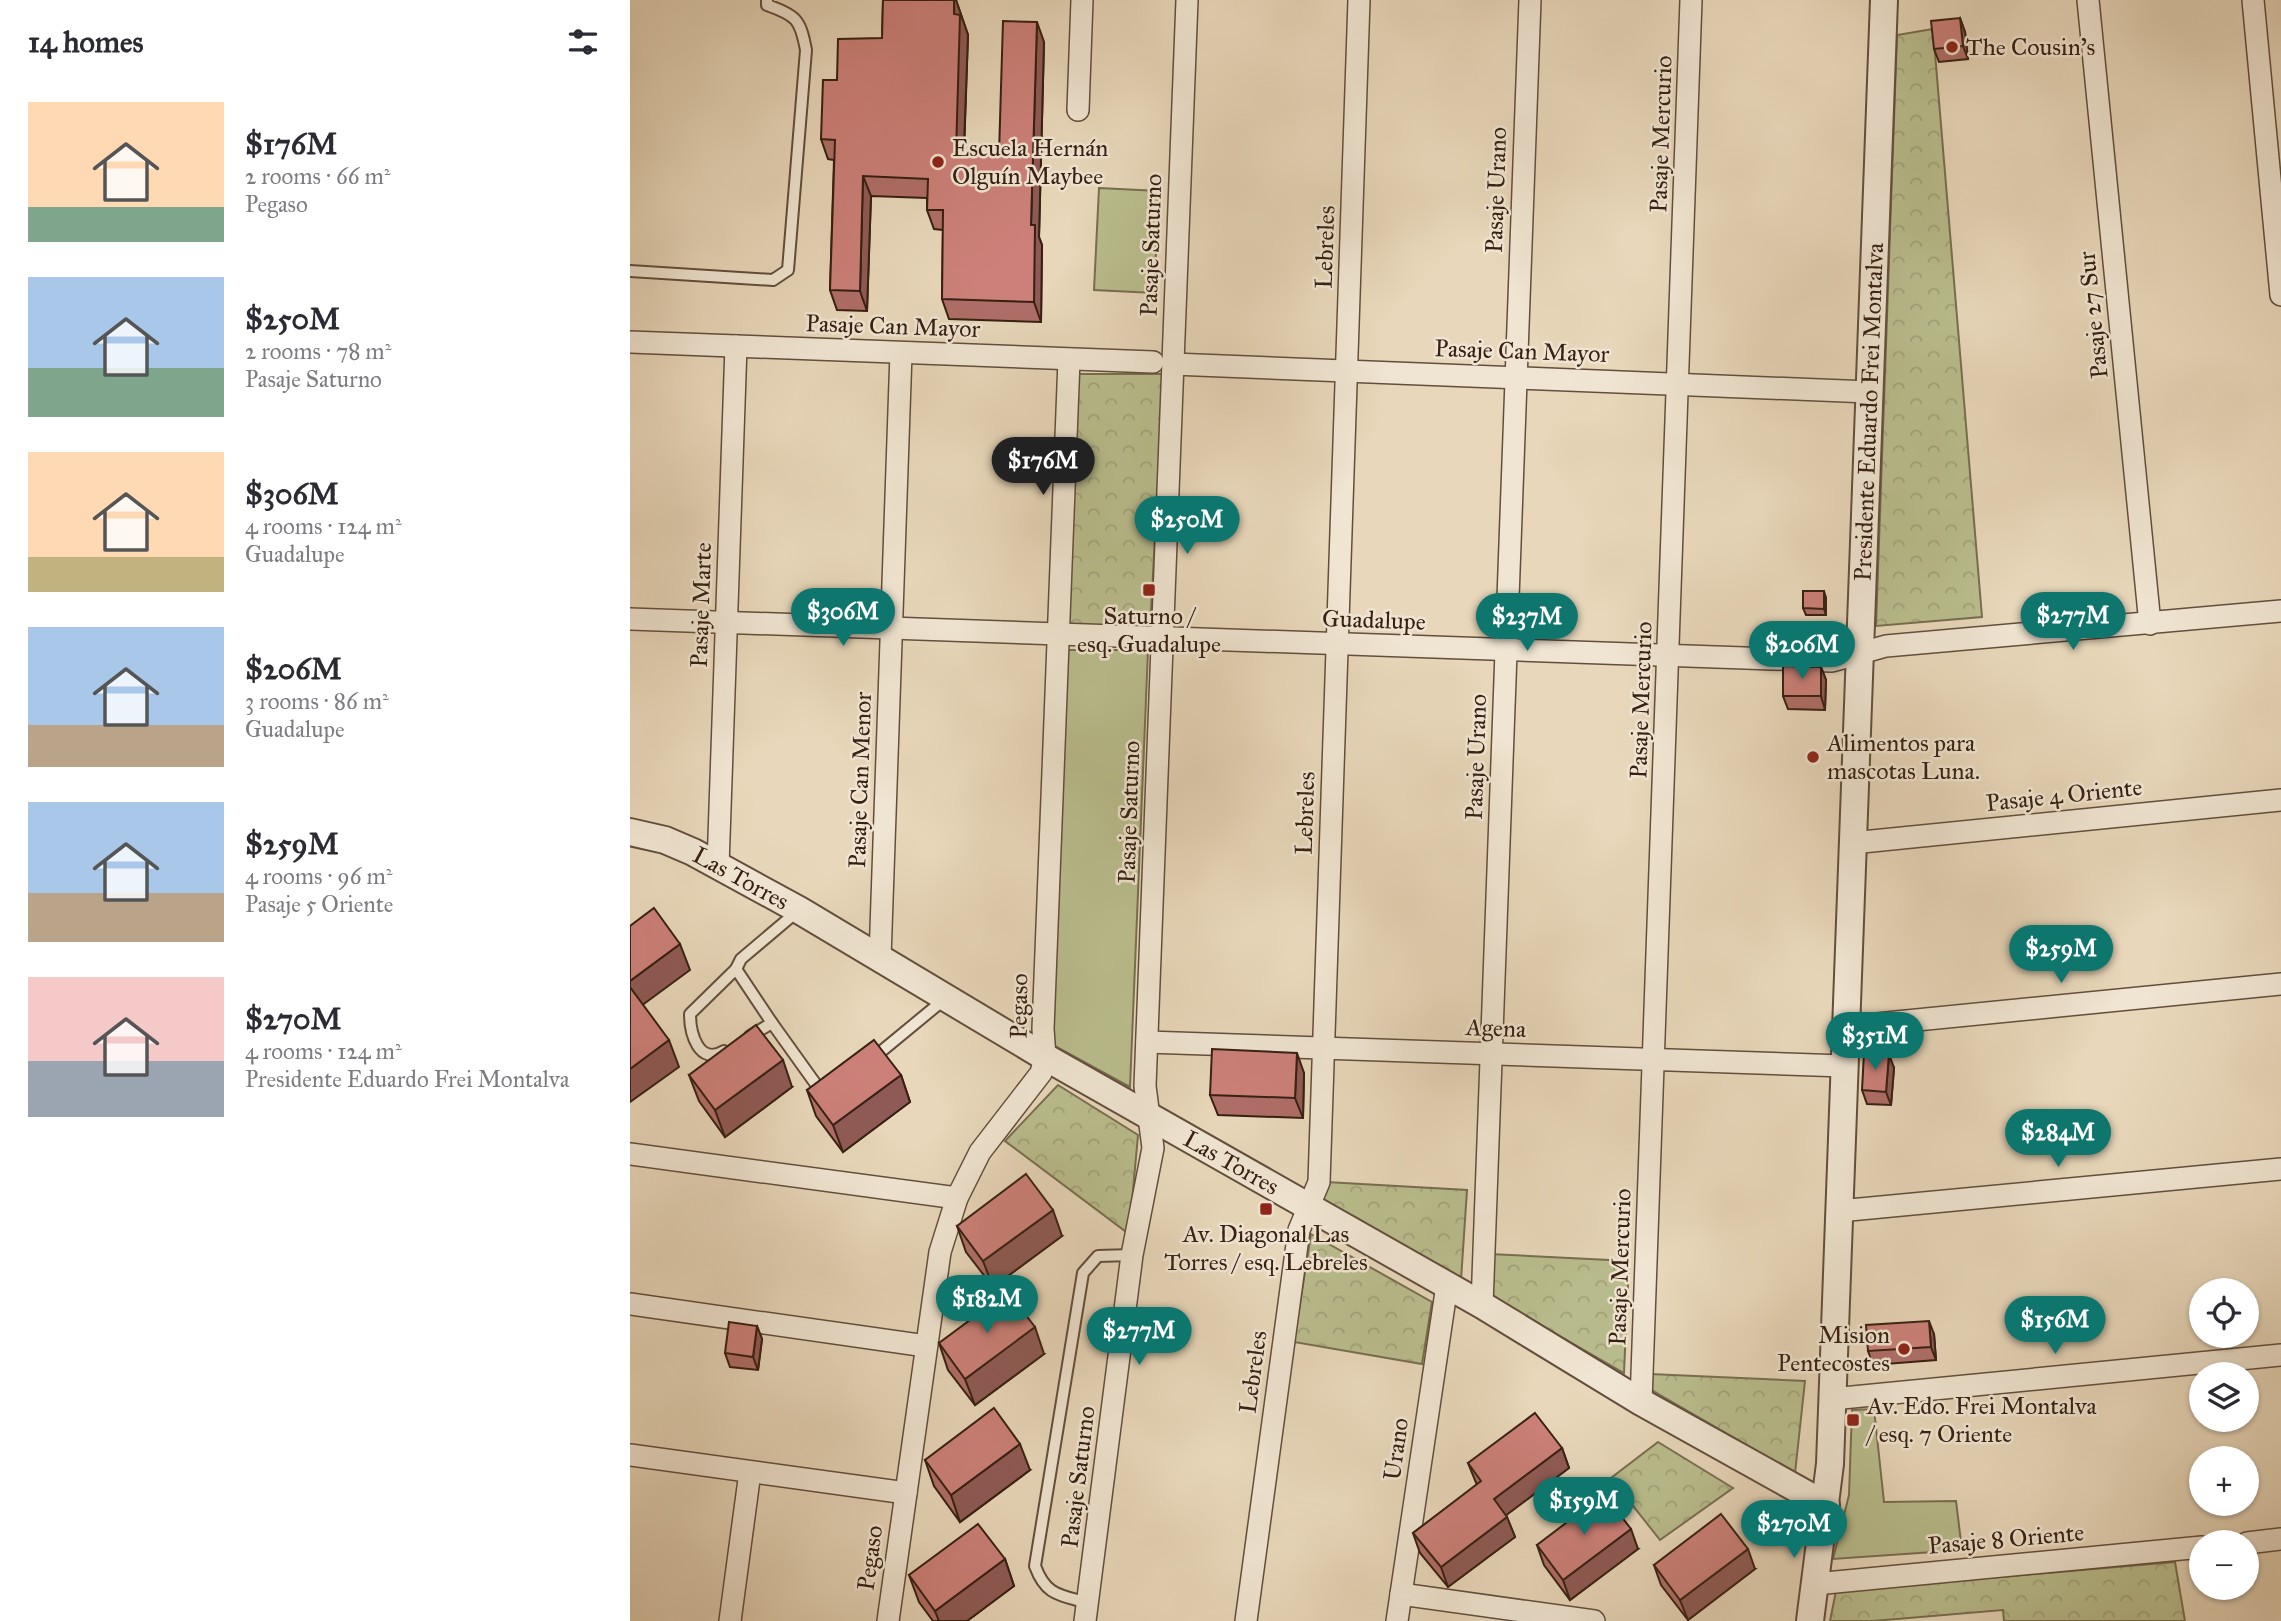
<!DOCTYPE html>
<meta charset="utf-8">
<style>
body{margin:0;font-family:"IM FELL Great Primer",serif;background:#f2f2f3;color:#2b2b33;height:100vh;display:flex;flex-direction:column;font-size:26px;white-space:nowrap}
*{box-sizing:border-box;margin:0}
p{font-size:23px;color:#7c7c81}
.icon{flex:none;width:38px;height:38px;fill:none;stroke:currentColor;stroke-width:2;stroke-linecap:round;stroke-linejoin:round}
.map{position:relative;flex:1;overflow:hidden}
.panel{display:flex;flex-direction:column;background:#fff;width:630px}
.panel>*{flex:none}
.controls{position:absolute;left:1559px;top:1278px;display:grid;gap:14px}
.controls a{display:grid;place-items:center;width:70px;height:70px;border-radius:50%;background:#fff;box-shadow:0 2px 5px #0004;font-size:35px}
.price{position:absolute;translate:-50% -60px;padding:0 16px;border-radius:24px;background:#0f766e;color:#fff;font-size:23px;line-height:46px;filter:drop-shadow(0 2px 4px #0008)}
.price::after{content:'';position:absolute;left:50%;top:42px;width:21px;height:16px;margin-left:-10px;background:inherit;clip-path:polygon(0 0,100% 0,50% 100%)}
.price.current{background:#222;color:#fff}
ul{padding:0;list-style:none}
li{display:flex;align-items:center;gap:21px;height:175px;padding:0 28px}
li span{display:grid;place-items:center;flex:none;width:196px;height:140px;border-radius:0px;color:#555}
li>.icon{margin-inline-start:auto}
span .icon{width:84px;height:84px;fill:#fffc;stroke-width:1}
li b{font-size:30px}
h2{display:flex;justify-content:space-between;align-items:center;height:84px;padding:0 28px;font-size:30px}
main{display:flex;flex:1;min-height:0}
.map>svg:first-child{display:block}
.green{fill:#b9bd8d;stroke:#786e50;stroke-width:2}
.park{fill:url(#park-crowns);stroke:#786e50;stroke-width:2}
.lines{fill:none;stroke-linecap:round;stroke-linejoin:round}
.service-casing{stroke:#634e3d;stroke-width:14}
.minor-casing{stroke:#634e3d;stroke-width:24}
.tertiary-casing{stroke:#634e3d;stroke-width:30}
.service{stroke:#f0e5d2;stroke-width:10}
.minor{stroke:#f0e5d2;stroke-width:21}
.tertiary{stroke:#f0e5d2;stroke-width:26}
.wall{fill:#af6e68;stroke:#372013;stroke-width:2}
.shaded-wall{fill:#8f5a55;stroke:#372013;stroke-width:2}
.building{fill:#cc8079;stroke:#372013;stroke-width:2}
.poi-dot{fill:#8f2418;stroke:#f0e5d2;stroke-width:2.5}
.labels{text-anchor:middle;stroke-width:5;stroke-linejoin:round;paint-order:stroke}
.poi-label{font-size:24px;fill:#372013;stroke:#f0e5d2;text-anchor:start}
.street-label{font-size:24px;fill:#372013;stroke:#f0e5d2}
</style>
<main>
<section class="panel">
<h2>14 homes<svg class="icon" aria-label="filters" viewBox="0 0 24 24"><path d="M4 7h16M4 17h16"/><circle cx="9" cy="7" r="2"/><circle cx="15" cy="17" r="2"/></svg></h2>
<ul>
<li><span style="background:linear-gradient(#ffd9b3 75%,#7fa58c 0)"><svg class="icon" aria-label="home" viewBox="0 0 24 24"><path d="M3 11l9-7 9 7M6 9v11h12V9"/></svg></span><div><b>$176M</b><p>2 rooms · 66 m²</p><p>Pegaso</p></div></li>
<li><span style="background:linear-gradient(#a9c7e8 65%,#7fa58c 0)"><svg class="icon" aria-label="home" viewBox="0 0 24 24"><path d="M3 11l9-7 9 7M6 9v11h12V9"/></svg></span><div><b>$250M</b><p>2 rooms · 78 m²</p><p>Pasaje Saturno</p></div></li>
<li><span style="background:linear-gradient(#ffd9b3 75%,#c2b280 0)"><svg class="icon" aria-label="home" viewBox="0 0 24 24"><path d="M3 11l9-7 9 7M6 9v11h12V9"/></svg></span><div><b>$306M</b><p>4 rooms · 124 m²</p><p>Guadalupe</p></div></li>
<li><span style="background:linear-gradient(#a9c7e8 70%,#b9a48a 0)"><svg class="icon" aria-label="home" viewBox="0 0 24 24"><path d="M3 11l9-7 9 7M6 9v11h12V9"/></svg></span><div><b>$206M</b><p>3 rooms · 86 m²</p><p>Guadalupe</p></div></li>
<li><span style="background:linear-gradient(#a9c7e8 65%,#b9a48a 0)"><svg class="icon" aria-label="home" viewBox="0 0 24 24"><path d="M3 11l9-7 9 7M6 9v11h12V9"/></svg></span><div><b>$259M</b><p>4 rooms · 96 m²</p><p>Pasaje 5 Oriente</p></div></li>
<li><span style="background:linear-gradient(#f6c9c9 60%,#9aa5b1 0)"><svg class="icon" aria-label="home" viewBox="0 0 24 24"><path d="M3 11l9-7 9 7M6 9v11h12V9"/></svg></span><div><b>$270M</b><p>4 rooms · 124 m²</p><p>Presidente Eduardo Frei Montalva</p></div></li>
</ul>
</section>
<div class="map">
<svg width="1651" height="1621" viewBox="0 0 1651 1621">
<defs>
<pattern id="park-crowns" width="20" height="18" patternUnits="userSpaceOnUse" patternTransform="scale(1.75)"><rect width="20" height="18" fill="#b9bd8d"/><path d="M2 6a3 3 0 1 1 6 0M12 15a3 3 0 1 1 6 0" fill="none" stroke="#a0a279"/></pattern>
</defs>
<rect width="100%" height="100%" fill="#e8d7ba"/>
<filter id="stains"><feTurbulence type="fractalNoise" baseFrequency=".00286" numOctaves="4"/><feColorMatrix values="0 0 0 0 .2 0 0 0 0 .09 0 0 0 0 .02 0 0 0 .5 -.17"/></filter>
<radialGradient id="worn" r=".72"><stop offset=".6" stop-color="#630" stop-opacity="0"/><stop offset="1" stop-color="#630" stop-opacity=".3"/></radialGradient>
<g class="green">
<polygon points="469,188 529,191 524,293 464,290"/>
<polygon points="434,650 518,650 500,1087 421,1044"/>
<polygon points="1244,1409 1254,1502 1326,1501 1332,1550 1203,1559 1219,1495 1222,1410"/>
</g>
<g class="park">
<polygon points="1303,29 1352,617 1246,626 1267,35"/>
<polygon points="444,374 534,374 520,629 437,624"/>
<polygon points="428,1085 508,1135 499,1234 375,1141"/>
<polygon points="696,1182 837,1190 831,1280 693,1203"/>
<polygon points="681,1234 802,1302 792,1364 664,1342"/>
<polygon points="860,1254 999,1261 994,1373 858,1295"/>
<polygon points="1020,1374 1175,1381 1165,1473 1018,1388"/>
<polygon points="1028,1442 1103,1488 1030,1540 981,1478"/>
<polygon points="1545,1562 1555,1621 1374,1621 1373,1610 1243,1621 1200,1621 1206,1591"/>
</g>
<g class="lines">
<defs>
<g id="service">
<path d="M0,271L143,280L158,270L176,50C170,18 166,16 137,5V0"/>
<polyline points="106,969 142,1023"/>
<polyline points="120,1036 142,1023 190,1090 195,1091"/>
<path d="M94,1051C69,1066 60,1034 60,1014L106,969L111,959L169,910"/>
<polyline points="242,1059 316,998"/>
<path d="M458,1603C430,1595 416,1596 405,1566L453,1273L468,1256L502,1255"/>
</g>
<g id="minor">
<polyline points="1458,0 1520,624"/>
<polyline points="1623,0 1651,295"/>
<polyline points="448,110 452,0"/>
<polyline points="0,342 523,362"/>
<polyline points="543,364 1239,392"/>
<polyline points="0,619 1202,661 1256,646 1651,611"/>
<polyline points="1222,843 1651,800"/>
<polyline points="88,866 106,346"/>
<polyline points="250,958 271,353"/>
<polyline points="1216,1027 1651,984"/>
<polyline points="517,1042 1214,1066"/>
<polyline points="0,1154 327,1198"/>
<polyline points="1209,1211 1651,1169"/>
<polyline points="0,1304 296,1346"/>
<polyline points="852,1305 900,0"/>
<polyline points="1202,1399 1651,1355"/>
<polyline points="1011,1402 1061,0"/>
<polyline points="0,1455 276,1493"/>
<polyline points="1617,1543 1651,1539"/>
<polyline points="1185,1584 1572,1547"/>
<polyline points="771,1594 964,1621"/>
<polyline points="100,1621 120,1472"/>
<polyline points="258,1621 310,1252 327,1198 350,1152 411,1073 415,1057 413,1029 439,360"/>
<polyline points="455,1621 502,1255 523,1148 515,1086 557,0"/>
<polyline points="616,1621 669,1230 689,1182 729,0"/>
<polyline points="767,1621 817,1285"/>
</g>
<g id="tertiary">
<path id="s1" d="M0,832L35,840L63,852L169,910L415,1057L852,1305L1011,1402L1196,1505"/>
<path id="s2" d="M1180,1621L1200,1464L1254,0"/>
</g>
</defs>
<use href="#service" class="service-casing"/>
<use href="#minor" class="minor-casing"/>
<use href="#tertiary" class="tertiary-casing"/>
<use href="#service" class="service"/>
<use href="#minor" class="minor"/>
<use href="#tertiary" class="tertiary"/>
</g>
<g class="wall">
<polygon points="253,0 326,0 338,35 334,153 369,154 414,42 409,237 412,245 411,322 319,319 312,299 313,230 304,229 297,210 297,198 241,196 237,311 207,310 200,290 204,160 198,159 191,139 207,80 252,38"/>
<polygon points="1330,18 1335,32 1338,59 1309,62 1304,49"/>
<polygon points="1196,598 1196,615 1176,615 1173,608"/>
<polygon points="1191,667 1196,680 1195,710 1158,709 1153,696"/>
<polygon points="1264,1068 1261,1105 1237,1104 1232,1090"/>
<polygon points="674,1073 673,1118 588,1115 580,1095"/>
<polygon points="59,1075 162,1087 95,1137 69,1101"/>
<polygon points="271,1075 280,1102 213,1152 186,1116 177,1090"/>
<polygon points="327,1226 432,1236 363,1287 336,1252"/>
<polygon points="127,1326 132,1339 128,1370 100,1367 95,1353"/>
<polygon points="1304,1334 1306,1360 1243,1365 1238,1351"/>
<polygon points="309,1343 414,1354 345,1405 318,1370"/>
<polygon points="932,1448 939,1468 876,1515 885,1537 818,1587 790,1553 783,1533 847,1485 838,1463"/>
<polygon points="295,1460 400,1470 330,1522 304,1486"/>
<polygon points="907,1545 1008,1549 940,1600 914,1565"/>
<polygon points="375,1559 384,1586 337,1621 303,1621 289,1602 279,1575"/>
<polygon points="1024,1565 1125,1569 1058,1620 1031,1585"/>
</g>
<g class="shaded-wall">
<polygon points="324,0 326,0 338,35 333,173 326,153"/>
<polygon points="1330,18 1335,32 1338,59 1333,46"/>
<polygon points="407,22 414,42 409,237 412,245 411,322 404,302 401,225"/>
<polygon points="233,176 241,196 237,311 230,291"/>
<polygon points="1194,591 1196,598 1196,615 1194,609"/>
<polygon points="1191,667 1196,680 1195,710 1191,696"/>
<polygon points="50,944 60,970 7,1009 0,991 0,981"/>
<polygon points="39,1040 49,1067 0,1102 0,1069"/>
<polygon points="667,1053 674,1073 673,1118 665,1098"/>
<polygon points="1259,1054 1264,1068 1261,1105 1256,1092"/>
<polygon points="153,1060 162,1087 95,1137 85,1110"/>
<polygon points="271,1075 280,1102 213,1152 203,1125"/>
<polygon points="423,1210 432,1236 363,1287 353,1261"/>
<polygon points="1299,1321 1304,1334 1306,1360 1301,1347"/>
<polygon points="127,1326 132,1339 128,1370 123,1357"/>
<polygon points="405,1327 414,1354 345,1405 335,1379"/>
<polygon points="390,1444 400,1470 330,1522 321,1495"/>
<polygon points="932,1448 939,1468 871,1519 864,1499"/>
<polygon points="877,1517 885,1537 818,1587 811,1567"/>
<polygon points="1001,1529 1008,1549 940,1600 933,1580"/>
<polygon points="1118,1549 1125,1569 1058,1620 1050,1600"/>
<polygon points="375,1559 384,1586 337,1621 309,1621 305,1611"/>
</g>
<g class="building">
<polygon points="253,0 324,0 324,14 330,15 326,153 369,154 373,21 407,22 401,225 405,225 404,302 312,299 313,210 297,210 298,179 233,176 230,291 200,290 205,140 191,139 193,80 207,80 208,39 252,38"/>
<polygon points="1330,18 1333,46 1304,49 1301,21"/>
<polygon points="1173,591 1194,591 1194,609 1173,608"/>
<polygon points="1153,666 1191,667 1191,696 1153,696"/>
<polygon points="24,908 50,944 0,981 0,926"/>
<polygon points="0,987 39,1040 0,1069"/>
<polygon points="126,1025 153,1060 85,1110 59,1075"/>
<polygon points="244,1040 271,1075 203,1125 177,1090"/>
<polygon points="582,1049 667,1053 665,1098 580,1095"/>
<polygon points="1234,1053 1259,1054 1256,1092 1232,1090"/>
<polygon points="396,1174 423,1210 353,1261 327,1226"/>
<polygon points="378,1292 405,1327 335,1379 309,1343"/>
<polygon points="1299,1321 1301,1347 1238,1351 1236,1325"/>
<polygon points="99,1322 127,1326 123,1357 95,1353"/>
<polygon points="364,1408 390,1444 321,1495 295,1460"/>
<polygon points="905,1413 932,1448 864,1499 877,1517 811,1567 783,1533 851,1481 838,1463"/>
<polygon points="974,1494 1001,1529 933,1580 907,1545"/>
<polygon points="1091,1514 1118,1549 1050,1600 1024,1565"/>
<polygon points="348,1524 375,1559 305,1611 279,1575"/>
</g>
<g class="poi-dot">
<circle cx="1322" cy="47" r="7"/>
<circle cx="308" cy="162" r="7"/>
<rect x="512" y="583" width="14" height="14" rx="3.5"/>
<circle cx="1183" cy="757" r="7"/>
<rect x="629" y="1202" width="14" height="14" rx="3.5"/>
<circle cx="1274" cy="1349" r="7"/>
<rect x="1216" y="1413" width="14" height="14" rx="3.5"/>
</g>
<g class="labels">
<g class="poi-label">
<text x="1336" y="55">The Cousin's</text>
<text x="322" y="156">Escuela Hernán<tspan x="322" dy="28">Olguín Maybee</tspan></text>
<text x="519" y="624" text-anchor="middle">Saturno /<tspan x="519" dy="28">esq. Guadalupe</tspan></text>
<text x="1197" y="751">Alimentos para<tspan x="1197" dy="28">mascotas Luna.</tspan></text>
<text x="636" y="1242" text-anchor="middle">Av. Diagonal Las<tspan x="636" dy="28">Torres / esq. Lebreles</tspan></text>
<text x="1260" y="1343" text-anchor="end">Mision<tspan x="1260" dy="28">Pentecostes</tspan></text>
<text x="1237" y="1414">Av. Edo. Frei Montalva<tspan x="1237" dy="28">/ esq. 7 Oriente</tspan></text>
</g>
<g class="street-label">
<text transform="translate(1031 134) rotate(-88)" y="8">Pasaje Mercurio</text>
<text transform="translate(866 190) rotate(-88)" y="8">Pasaje Urano</text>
<text transform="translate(521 245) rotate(-88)" y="8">Pasaje Saturno</text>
<text transform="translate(695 247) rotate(-88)" y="8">Lebreles</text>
<text transform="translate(1463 315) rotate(-96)" y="8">Pasaje 27 Sur</text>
<text transform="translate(263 326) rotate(2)" y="8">Pasaje Can Mayor</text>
<text transform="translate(892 351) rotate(2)" y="8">Pasaje Can Mayor</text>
<text dy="8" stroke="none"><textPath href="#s2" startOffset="1211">Presidente Eduardo Frei Montalva</textPath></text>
<text transform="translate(71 605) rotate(-88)" y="8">Pasaje Marte</text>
<text transform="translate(744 620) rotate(2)" y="8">Guadalupe</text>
<text transform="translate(1011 700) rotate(-88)" y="8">Pasaje Mercurio</text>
<text transform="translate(846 757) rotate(-88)" y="8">Pasaje Urano</text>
<text transform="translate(230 780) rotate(-88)" y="8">Pasaje Can Menor</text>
<text transform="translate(1434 795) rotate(-6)" y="8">Pasaje 4 Oriente</text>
<text transform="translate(499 812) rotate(-88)" y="8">Pasaje Saturno</text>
<text transform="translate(675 813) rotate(-88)" y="8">Lebreles</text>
<text dy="8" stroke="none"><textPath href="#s1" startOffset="121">Las Torres</textPath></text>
<text transform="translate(389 1006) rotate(-89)" y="8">Pegaso</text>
<text transform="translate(866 1028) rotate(2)" y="8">Agena</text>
<text dy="8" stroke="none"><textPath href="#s1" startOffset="688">Las Torres</textPath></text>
<text transform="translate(990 1267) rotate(-88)" y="8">Pasaje Mercurio</text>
<text transform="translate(623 1372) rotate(-82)" y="8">Lebreles</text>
<text transform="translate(766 1449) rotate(-82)" y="8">Urano</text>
<text transform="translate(448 1477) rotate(-83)" y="8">Pasaje Saturno</text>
<text transform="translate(1376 1539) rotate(-5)" y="8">Pasaje 8 Oriente</text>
<text transform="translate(240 1558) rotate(-82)" y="8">Pegaso</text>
</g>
</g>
<rect width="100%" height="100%" filter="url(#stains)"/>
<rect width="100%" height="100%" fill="url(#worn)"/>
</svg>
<div class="controls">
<a><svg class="icon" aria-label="locate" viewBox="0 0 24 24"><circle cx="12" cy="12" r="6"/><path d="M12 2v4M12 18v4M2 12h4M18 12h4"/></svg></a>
<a><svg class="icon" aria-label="layers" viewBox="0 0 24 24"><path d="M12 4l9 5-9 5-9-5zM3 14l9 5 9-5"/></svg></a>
<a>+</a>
<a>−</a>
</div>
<b class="price current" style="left:413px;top:497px">$176M</b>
<b class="price" style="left:557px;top:556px">$250M</b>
<b class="price" style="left:213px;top:648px">$306M</b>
<b class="price" style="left:1443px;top:652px">$277M</b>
<b class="price" style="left:897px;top:653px">$237M</b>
<b class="price" style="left:1172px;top:681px">$206M</b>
<b class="price" style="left:1431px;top:985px">$259M</b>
<b class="price" style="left:1245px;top:1072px">$351M</b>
<b class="price" style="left:1428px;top:1169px">$284M</b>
<b class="price" style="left:357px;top:1335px">$182M</b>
<b class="price" style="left:1425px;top:1356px">$156M</b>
<b class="price" style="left:509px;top:1367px">$277M</b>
<b class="price" style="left:954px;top:1537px">$159M</b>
<b class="price" style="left:1164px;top:1560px">$270M</b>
</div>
</main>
